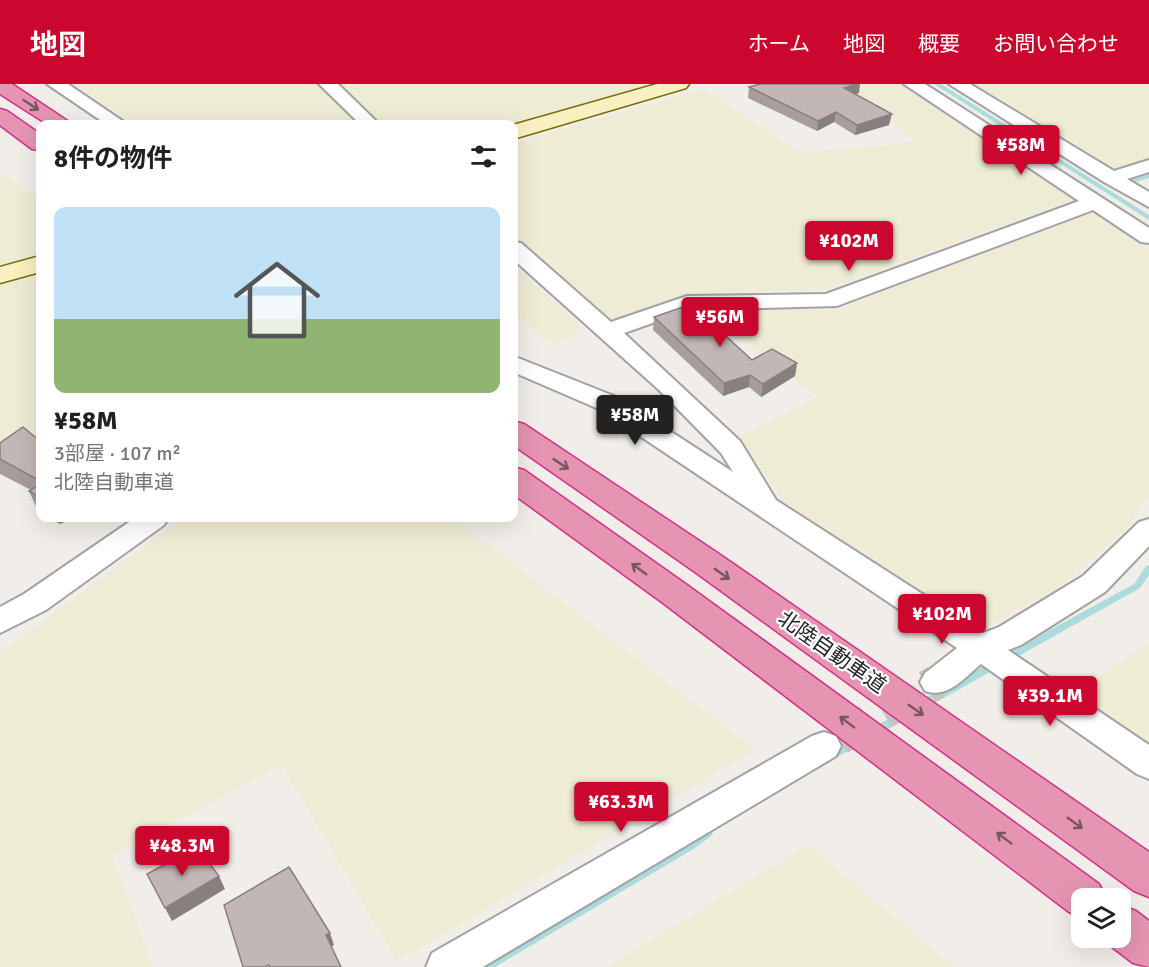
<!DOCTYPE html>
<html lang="ja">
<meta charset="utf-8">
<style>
body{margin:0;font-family:Signika,"Noto Sans JP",sans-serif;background:#f2f2f2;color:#202124;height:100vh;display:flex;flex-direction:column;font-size:22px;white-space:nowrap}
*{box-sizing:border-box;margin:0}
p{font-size:20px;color:#757577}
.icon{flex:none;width:33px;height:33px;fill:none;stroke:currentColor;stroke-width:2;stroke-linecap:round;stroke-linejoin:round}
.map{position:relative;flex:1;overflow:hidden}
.details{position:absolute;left:36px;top:36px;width:482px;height:402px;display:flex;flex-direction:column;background:#fff;border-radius:12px;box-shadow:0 6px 24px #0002}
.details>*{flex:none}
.tools{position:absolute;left:1071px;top:804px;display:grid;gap:12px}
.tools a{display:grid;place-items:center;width:60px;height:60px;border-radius:12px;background:#fff;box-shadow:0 6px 24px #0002;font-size:30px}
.price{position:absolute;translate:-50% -51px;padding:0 14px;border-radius:6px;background:#cc072d;color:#fff;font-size:20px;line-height:39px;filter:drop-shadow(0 2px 3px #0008)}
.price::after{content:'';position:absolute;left:50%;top:36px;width:18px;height:14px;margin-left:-9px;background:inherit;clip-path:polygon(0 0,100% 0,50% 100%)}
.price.active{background:#222;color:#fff}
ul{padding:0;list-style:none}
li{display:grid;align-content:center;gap:12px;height:318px;padding:0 18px}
li span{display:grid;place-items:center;height:186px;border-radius:12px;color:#555}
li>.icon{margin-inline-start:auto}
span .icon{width:108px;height:108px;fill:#fffc;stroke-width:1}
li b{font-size:26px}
h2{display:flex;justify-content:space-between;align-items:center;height:72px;padding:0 18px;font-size:26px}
header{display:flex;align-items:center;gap:36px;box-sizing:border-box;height:84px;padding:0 30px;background:#cc072d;color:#fff}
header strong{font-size:28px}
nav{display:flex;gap:33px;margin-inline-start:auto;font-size:21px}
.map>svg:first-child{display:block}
.farmland{fill:#efecd5}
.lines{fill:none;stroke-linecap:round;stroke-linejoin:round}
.stream{fill:#abdbdd;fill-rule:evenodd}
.street-tunnel{stroke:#c7c4c0;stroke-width:34;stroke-dasharray:34 17;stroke-linecap:butt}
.street-casing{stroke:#a2a2a2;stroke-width:4}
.secondary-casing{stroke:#786e09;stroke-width:3}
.highway-casing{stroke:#d62e88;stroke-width:3}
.street{fill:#fff;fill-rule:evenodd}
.secondary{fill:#f8f0c0;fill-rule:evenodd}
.highway{fill:#e594b2;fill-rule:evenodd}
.wall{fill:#a79d9c}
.shaded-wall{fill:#88807f}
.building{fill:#c2b7b5;stroke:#88807f;stroke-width:1.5}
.oneway{stroke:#795562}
.labels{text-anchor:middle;stroke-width:4.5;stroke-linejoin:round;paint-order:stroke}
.street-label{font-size:21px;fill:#212121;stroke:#fff}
</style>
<header>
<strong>地図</strong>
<nav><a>ホーム</a><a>地図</a><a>概要</a><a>お問い合わせ</a></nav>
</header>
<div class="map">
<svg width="1149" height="883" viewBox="0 0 1149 883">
<rect width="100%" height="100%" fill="#f1ede8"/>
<g class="farmland">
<polygon points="75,0 317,0 359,40 135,40"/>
<polygon points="337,0 658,0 513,41 382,40"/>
<polygon points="843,0 902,0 1075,115 827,205 686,210 610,237 513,155 513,59 703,5 801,69 918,58"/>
<polygon points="970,0 1149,0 1149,76 1114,86"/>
<polygon points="0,87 40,117 40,172 0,183"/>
<polygon points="1095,127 1149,164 1149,411 1130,441 1061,502 978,548 783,417 738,353 818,313 702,226 836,226"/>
<polygon points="513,181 583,244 553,261 516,230 513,231"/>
<polygon points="40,189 40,365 0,381 0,200"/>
<polygon points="183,434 453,434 755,666 397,877 282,681 112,771 153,883 0,883 0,569"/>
<polygon points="1149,558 1149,659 1072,611"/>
<polygon points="808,761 954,883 607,883"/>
</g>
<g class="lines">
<g class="stream">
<polygon points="934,0 941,0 1149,131 1149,136"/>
<polygon points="1149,90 1149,94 1120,103 1117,101"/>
<polygon points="1149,481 1149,491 1140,504 924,625 920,626 916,625 915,622 916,619 1134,500 1146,482"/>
<polygon points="908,625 912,626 913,629 912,632 877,651 873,652 869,651 868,648 869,645"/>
<polygon points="860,651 864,652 865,655 864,658 832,676 828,678 824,676 823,673 824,670"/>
<polygon points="707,743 711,744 713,748 711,752 695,764 495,883 477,883 479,879 687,756"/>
</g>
<polyline class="street-tunnel" points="839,654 936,598"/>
<defs>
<g id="street">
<polygon points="47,0 68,0 127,40 106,40"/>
<polygon points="319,0 338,0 379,40 360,40"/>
<path d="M904,0H925L1149,144V159L1141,158L1093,126L837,222L690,226L624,249L740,357L776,416L983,549L999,543L1083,492L1139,438L1149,435V462L1105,508L1021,561L1008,566L1149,661V695L1137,690L981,580C964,594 948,615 925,607L920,598L925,589L957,564L601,326L513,288V272L619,314L733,388L721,369L659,306L513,175V158L521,159L611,238L687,212L826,210L1079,117Z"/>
<polygon points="949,0 970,0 1114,87 1149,76 1149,88 1127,95 1149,108 1149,123 1104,98"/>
<polygon points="135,434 168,434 164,441 46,526 0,549 0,523 24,510"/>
<polygon points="824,648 836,652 841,662 836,672 483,883 426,883 432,869 812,652"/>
</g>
<g id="secondary">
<polygon points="657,0 689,0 686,4 513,55 513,41"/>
<polygon points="40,172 40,188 0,199 0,183"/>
</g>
<g id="highway">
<polygon points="0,0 12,0 72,40 47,40 0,10"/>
<polygon points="0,25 7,27 40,50 40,66 32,65 0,41"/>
<polygon points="513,337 524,340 719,470 1149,768 1149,813 1134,807 695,488 513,361"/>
<polygon points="513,383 524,386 687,501 1099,800 1106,814 1082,814 1082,833 1069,828 663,519 513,410"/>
<polygon points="1120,821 1136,827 1149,837 1149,883 1133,879 1104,857 1103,854 1120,854"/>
</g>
</defs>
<use href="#street" class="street-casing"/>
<use href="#secondary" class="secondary-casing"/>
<use href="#highway" class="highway-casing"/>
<use href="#street" class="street"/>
<use href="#secondary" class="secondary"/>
<use href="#highway" class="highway"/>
</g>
<g class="wall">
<polygon points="749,3 859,9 855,10 889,41 855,51 834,38 817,47 748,14"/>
<polygon points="654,233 752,276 797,279 795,292 761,313 749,303 723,312 653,246"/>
<polygon points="40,357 40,428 38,427 29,407 31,406 0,390 0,359"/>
<polygon points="49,434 72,434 60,440"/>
</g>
<g class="shaded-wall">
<polygon points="857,0 860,0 859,9 842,14 844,4"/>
<polygon points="836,28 834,38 817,47 818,37"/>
<polygon points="892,30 889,41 855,51 857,41"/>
<polygon points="797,279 795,292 761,313 763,300"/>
<polygon points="750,291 749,303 723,312 724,299"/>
<polygon points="57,434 72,434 60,440"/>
<polygon points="219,792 225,805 172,837 165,824"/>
<polygon points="330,849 334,861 330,864 326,851"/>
</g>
<g class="building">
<polygon points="760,0 857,0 844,4 892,30 857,41 836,28 818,37 749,3"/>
<polygon points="691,220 752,276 772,265 797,279 763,300 750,291 724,299 654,233"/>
<polygon points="23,343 40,357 40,397 0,375 0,359"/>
<polygon points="40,400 40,414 29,407"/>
<polygon points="197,763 219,792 165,824 147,790"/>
<polygon points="289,783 330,849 326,851 341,883 270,883 269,881 265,883 243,883 224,821"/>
</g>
<defs><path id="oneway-shaft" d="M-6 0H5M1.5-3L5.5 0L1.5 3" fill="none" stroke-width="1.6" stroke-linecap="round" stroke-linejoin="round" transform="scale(1.5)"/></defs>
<g class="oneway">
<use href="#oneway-shaft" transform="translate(31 21) rotate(33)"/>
<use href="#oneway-shaft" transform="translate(561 380) rotate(34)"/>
<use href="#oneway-shaft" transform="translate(639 485) rotate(-144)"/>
<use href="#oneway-shaft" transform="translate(722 490) rotate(35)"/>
<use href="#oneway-shaft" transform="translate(916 626) rotate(35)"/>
<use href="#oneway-shaft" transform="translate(847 638) rotate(-143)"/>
<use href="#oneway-shaft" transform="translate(1075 739) rotate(36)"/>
<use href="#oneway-shaft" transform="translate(1004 754) rotate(-143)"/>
</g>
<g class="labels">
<g class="street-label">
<text transform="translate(832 568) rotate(35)" y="7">北陸自動車道</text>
</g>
</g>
</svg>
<div class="tools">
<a><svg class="icon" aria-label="layers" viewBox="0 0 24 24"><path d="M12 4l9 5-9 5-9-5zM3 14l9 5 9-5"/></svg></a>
</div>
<b class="price" style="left:1021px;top:92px">¥58M</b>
<b class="price" style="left:849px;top:188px">¥102M</b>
<b class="price" style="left:720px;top:264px">¥56M</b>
<b class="price active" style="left:635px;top:362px">¥58M</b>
<b class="price" style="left:942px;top:561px">¥102M</b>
<b class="price" style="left:1050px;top:643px">¥39.1M</b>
<b class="price" style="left:621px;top:749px">¥63.3M</b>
<b class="price" style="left:182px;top:793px">¥48.3M</b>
<section class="details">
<h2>8件の物件<svg class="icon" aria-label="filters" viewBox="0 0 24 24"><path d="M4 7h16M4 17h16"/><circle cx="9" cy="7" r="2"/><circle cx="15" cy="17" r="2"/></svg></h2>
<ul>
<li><span style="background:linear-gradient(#bfe0f5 60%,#8fb573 0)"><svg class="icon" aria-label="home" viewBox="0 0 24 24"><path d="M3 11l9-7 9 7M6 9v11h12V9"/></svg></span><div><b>¥58M</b><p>3部屋 · 107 m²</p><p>北陸自動車道</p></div></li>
</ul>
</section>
</div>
